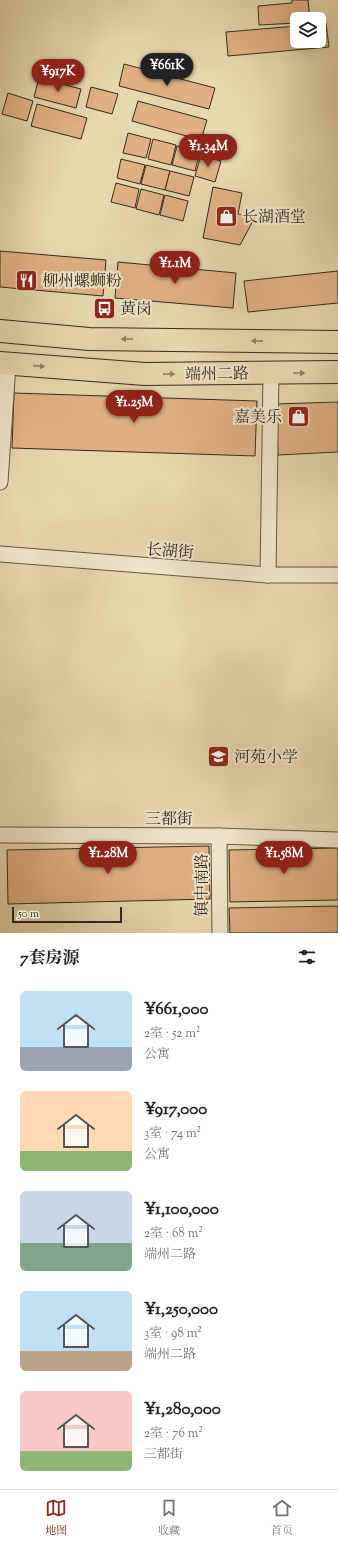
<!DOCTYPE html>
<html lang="zh">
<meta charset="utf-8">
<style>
body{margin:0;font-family:"Sorts Mill Goudy","Noto Serif SC",serif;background:#f6f6f6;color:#222;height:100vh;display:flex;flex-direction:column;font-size:15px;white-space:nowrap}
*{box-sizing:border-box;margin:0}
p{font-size:13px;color:#767676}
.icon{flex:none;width:22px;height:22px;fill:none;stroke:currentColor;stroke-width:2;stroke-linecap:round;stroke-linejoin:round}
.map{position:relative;height:933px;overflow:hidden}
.details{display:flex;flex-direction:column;background:#fff;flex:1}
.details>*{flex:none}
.controls{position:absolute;left:290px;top:12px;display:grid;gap:8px}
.controls a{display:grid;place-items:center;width:36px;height:36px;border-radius:6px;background:#fff;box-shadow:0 4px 16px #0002;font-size:20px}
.scale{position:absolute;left:12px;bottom:10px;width:110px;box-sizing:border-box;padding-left:4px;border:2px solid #332a1f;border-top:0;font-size:11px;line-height:14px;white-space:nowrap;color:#332a1f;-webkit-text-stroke:3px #efe6ca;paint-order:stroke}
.price{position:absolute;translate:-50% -34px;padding:0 9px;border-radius:14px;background:#8f2418;color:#fff;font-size:13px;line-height:26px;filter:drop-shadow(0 1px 2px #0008)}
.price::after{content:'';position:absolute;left:50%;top:24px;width:12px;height:9px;margin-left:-6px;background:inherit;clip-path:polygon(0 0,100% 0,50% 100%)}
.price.current{background:#222;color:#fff}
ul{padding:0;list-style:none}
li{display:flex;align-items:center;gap:12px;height:100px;padding:0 20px}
li span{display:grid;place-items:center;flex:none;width:112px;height:80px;border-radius:6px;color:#555}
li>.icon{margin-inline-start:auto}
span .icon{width:48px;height:48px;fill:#fffc;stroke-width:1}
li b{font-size:17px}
h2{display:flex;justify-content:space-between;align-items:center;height:48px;padding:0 20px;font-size:17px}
.tab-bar{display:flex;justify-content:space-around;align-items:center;height:56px;border-top:1px solid #e0e0e0;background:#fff;font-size:11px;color:#767676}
.tab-bar a{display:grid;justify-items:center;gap:2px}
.tab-bar .current{color:#8f2418}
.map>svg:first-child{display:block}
.building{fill:#e0b185;stroke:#332a1f}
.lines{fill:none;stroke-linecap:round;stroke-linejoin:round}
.street-casing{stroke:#605643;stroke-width:17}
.primary-casing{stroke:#332a1f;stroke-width:24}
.street{stroke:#efe6ca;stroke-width:15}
.primary{stroke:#e7d8ae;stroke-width:22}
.oneway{fill:#8d8166}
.labels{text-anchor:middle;stroke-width:4;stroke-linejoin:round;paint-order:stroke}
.poi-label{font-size:16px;fill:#332a1f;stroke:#efe6ca;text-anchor:start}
.street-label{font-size:16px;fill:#332a1f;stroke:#efe6ca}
</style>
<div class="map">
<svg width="338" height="933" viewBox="0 0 338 933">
<rect width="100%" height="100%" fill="#e7d8ae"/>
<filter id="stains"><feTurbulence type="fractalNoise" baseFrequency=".005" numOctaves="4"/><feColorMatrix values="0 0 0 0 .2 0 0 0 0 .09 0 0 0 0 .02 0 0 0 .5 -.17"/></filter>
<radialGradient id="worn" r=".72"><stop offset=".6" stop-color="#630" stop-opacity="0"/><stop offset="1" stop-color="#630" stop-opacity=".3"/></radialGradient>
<g class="building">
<polygon points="292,0 308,0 310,19 297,19 297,23 259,25 258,6 292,3"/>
<polygon points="326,23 329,47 228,56 226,32 297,26 297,41 319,41 319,24"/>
<polygon points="124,64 215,88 209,109 119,86"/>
<polygon points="39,78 81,89 76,108 34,97"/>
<polygon points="91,87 118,94 112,114 86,107"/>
<polygon points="8,93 33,101 27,121 2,114"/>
<polygon points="138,101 207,120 201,140 132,121"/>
<polygon points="37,104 87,118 81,139 31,126"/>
<polygon points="128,133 151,139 146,158 123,153"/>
<polygon points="153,139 176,145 171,165 148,159"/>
<polygon points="177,146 200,151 195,171 172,165"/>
<polygon points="201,155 221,161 215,182 195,176"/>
<polygon points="121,159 145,165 140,184 117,178"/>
<polygon points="146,165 170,171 165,190 141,184"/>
<polygon points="170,171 194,177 189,196 165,190"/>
<polygon points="116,183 139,189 135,208 111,202"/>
<polygon points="213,187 242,193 238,214 255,217 240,245 203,238"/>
<polygon points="141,189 164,195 159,215 136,209"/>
<polygon points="165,195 188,201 183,221 160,215"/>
<polygon points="0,251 106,260 103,296 0,287"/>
<polygon points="118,262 236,273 233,308 115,298"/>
<polygon points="338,271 338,303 248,312 244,281"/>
<polygon points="14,393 257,401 255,456 12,448"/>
<polygon points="338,402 338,452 278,455 276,404"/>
<polygon points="209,846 210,899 8,904 7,850"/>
<polygon points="338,848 338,900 230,902 229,850"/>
<polygon points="338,906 338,933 230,933 229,908"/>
</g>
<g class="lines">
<defs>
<g id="street">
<polyline points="0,482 8,364"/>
<polyline points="0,554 268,575 338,575"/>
<polyline points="268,575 271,373"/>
<polyline points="0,835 219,836 338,840"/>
<polyline points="219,836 220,933"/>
</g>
<g id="primary">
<polyline points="0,331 89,339 338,342"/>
<polyline points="0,363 145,374 338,372"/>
</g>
</defs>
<use href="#street" class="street-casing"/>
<use href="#primary" class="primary-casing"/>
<use href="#street" class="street"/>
<use href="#primary" class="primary"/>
</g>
<defs><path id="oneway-solid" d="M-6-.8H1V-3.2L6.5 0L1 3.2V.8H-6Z"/></defs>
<g class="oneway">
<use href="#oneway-solid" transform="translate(127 339) rotate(-179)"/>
<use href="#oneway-solid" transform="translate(257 341) rotate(-179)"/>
<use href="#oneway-solid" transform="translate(39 366) rotate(4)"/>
<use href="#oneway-solid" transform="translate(299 373)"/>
<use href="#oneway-solid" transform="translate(169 374) rotate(-1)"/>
</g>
<defs>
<symbol id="shop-square" viewBox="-11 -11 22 22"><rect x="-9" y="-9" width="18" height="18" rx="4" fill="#8f2418" stroke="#efe6ca"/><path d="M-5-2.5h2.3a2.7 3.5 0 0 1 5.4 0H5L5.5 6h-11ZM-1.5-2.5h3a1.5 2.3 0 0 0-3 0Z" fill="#fff"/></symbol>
<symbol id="restaurant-square" viewBox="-11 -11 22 22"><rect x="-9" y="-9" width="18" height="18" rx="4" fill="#8f2418" stroke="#efe6ca"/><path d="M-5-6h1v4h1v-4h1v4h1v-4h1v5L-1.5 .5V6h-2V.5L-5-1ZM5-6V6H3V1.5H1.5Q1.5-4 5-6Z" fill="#fff"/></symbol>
<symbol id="bus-square" viewBox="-11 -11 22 22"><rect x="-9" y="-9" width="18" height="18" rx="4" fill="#8f2418" stroke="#efe6ca"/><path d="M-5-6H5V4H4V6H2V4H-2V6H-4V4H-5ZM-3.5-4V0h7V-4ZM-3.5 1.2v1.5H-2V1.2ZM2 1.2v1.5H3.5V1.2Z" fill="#fff"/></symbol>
<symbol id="school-square" viewBox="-11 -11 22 22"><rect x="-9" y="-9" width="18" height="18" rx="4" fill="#8f2418" stroke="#efe6ca"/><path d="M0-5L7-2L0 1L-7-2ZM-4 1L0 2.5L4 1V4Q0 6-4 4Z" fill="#fff"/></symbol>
</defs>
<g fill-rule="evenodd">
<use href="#shop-square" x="214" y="204" width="25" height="25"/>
<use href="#restaurant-square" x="14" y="268" width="25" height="25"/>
<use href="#bus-square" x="92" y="296" width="25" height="25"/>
<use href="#shop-square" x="286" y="404" width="25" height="25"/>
<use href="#school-square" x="206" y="744" width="25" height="25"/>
</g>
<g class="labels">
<g class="poi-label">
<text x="242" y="222">长湖酒堂</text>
<text x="42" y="286">柳州螺蛳粉</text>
<text x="120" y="314">黄岗</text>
<text x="282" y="422" text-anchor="end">嘉美乐</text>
<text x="234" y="762">河苑小学</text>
</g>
<g class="street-label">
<text transform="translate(217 373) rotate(-1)" y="6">端州二路</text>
<text transform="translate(170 550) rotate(4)" y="6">长湖街</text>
<text x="169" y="824">三都街</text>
<text transform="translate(201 885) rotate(-90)" y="6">镇中南路</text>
</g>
</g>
<rect width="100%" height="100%" filter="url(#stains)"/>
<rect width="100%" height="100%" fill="url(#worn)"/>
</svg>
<div class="controls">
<a><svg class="icon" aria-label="layers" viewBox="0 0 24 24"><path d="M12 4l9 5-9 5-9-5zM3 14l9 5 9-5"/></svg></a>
</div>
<div class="scale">50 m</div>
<b class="price current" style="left:167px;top:87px">¥661K</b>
<b class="price" style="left:58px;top:93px">¥917K</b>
<b class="price" style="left:208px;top:168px">¥1.34M</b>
<b class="price" style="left:175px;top:285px">¥1.1M</b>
<b class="price" style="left:134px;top:424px">¥1.25M</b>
<b class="price" style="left:108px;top:875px">¥1.28M</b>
<b class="price" style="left:284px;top:875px">¥1.58M</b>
</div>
<section class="details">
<h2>7套房源<svg class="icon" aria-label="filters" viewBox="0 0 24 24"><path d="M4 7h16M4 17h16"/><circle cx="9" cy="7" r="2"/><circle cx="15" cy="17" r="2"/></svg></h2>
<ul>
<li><span style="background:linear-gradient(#bfe0f5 70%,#9aa5b1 0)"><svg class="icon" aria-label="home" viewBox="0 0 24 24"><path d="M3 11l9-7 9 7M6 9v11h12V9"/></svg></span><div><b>¥661,000</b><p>2室 · 52 m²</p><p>公寓</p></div></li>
<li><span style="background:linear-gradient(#ffd9b3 75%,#8fb573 0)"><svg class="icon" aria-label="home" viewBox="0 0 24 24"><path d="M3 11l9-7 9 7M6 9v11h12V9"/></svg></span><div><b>¥917,000</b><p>3室 · 74 m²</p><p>公寓</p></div></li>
<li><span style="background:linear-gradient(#c9d6e8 65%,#7fa58c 0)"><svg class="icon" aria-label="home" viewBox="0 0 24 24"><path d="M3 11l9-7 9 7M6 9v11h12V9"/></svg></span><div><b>¥1,100,000</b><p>2室 · 68 m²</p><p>端州二路</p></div></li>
<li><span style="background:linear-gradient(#bfe0f5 75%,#b9a48a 0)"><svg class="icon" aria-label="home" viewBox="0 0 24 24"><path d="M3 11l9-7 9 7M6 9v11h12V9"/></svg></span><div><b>¥1,250,000</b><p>3室 · 98 m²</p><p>端州二路</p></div></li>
<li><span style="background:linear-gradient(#f6c9c9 75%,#8fb573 0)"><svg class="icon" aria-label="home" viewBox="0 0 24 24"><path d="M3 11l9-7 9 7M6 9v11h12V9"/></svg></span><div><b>¥1,280,000</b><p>2室 · 76 m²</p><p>三都街</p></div></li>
</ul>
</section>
<nav class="tab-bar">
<a class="current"><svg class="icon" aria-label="map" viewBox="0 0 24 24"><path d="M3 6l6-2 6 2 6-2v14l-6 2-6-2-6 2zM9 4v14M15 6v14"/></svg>地图</a>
<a><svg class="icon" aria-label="saved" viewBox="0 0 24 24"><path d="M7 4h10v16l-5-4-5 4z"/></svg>收藏</a>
<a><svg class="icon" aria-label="home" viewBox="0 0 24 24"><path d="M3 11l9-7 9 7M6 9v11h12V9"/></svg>首页</a>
</nav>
